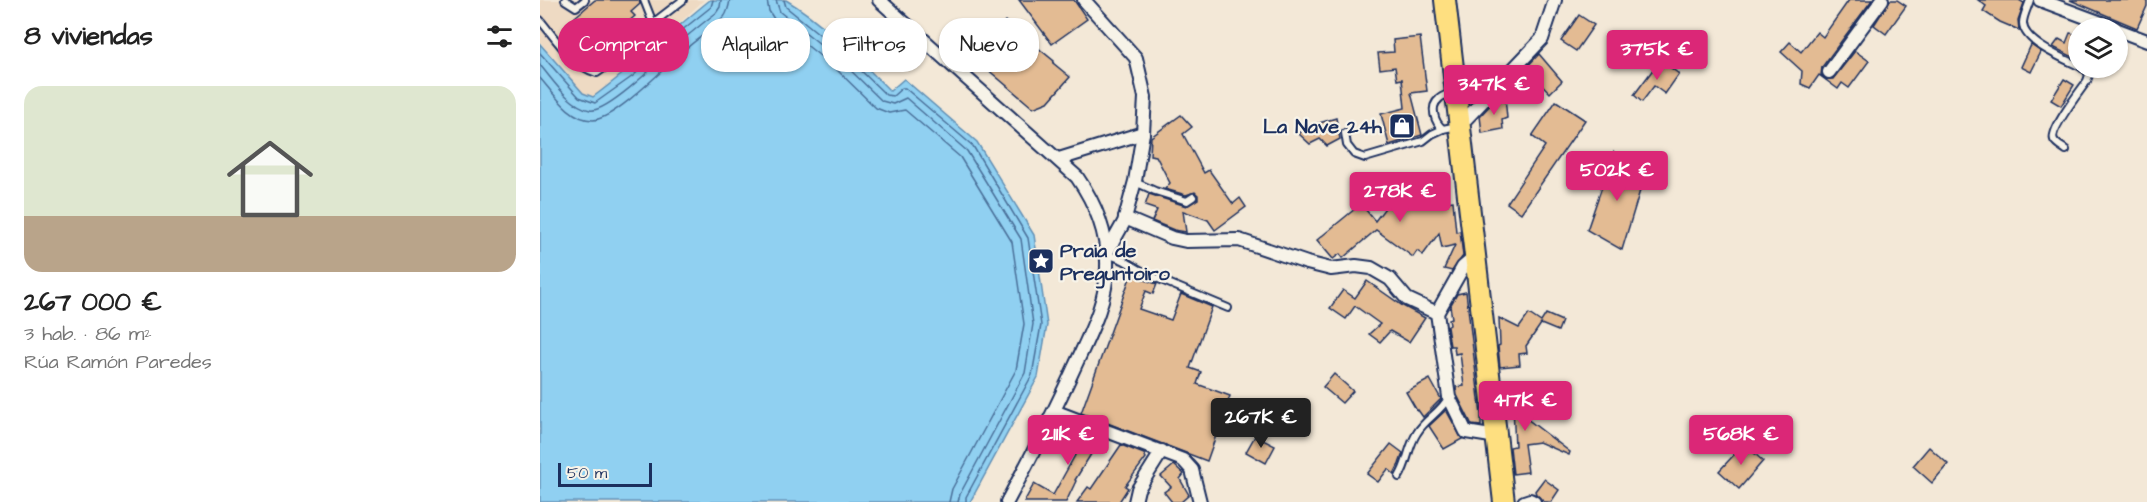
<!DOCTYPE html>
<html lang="es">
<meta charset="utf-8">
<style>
body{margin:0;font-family:"Architects Daughter",sans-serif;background:#f2f2f2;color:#222;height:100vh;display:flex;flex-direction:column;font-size:22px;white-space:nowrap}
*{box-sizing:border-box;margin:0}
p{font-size:20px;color:#767676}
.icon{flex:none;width:33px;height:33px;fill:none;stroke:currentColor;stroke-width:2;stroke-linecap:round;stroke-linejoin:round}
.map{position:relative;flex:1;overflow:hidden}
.drawer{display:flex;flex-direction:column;background:#fff;width:540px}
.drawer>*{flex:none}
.top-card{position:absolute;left:18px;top:18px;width:570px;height:54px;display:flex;gap:12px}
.fabs{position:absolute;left:1528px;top:18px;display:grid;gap:12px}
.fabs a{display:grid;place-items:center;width:60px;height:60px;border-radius:50%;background:#fff;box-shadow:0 2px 4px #0004;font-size:30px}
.scale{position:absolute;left:18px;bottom:15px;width:94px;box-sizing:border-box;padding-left:6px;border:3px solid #1b2f5e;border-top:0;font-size:16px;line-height:21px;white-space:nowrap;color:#1b2f5e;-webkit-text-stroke:4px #f7f3e8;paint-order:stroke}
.price{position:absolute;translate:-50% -51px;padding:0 14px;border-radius:6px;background:#db2777;color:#fff;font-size:20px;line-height:39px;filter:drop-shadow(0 2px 3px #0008)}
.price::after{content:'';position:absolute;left:50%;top:36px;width:18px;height:14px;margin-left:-9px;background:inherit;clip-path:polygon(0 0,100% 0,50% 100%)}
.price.active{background:#222;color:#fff}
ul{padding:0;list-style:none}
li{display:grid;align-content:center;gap:12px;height:318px;padding:0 24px}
li span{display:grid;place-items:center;height:186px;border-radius:18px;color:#555}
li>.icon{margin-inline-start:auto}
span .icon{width:108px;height:108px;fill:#fffc;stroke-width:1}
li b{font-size:26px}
h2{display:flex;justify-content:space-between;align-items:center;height:72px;padding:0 24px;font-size:26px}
.tag{padding:0 21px;border-radius:24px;background:#fff;box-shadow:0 2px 4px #0004;font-size:21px;line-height:54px}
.tag.active{background:#db2777;color:#fff}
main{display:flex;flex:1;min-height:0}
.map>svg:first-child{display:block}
.built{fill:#eedac3}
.water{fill:#90d0f1;stroke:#6190b6;stroke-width:1.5}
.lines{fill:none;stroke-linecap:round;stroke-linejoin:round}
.shore{stroke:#4a6f99;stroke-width:1.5}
.building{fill:#e3bb93;stroke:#1b2f5e;stroke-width:1.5}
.lane-casing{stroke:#1b2f5e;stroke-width:10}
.street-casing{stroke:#1b2f5e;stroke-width:16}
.primary-casing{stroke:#1b2f5e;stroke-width:24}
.lane{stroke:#f7f3e8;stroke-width:6}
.street{stroke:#f7f3e8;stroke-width:12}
.primary{stroke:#fedf80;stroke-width:20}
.labels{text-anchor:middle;stroke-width:4.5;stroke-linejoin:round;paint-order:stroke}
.poi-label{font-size:20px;font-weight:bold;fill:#1b2f5e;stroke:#f7f3e8;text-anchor:end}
</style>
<main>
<section class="drawer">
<h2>8 viviendas<svg class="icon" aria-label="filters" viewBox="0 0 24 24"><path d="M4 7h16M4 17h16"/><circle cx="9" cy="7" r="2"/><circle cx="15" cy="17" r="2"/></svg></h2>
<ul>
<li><span style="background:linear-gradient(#dfe7d0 70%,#b9a48a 0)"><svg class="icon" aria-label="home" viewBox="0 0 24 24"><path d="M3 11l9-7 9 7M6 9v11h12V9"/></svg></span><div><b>267 000 €</b><p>3 hab. · 86 m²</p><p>Rúa Ramón Paredes</p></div></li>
</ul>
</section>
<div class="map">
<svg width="1607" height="502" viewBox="0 0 1607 502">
<rect width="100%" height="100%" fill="#f3e8d7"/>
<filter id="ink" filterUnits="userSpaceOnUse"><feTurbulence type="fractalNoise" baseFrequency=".0167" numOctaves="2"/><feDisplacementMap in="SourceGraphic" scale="12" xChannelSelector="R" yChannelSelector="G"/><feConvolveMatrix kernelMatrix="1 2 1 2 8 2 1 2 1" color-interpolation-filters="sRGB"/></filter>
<g filter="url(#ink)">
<polygon class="built" points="0,0 164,0 89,71 53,97 43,93 0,42"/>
<path class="water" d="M170,0H246C285,23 318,59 350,91L364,79L437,142L494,235L507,325L498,377L430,502H0V44L43,93L53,97C94,67 130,32 170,0Z"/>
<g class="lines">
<g class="shore">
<polyline points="227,0 229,11 234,19 294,67 336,108 349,113 365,110 420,157 472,242 484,324 476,370 412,489 409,502"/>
<polyline points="236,0 240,12 300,60 342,101 353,104 366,98 427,151 481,239 493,324 485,373 420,494 418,502"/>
<polyline points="244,0 246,7 305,55 346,95 353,96 362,88 365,88 433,146 488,238 501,325 492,375 426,497 426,502"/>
<polyline points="0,53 39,97 55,103 93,76 136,35 171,7 173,0"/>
<path d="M0,65C13,80 29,106 50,110C67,114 126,55 140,42C152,32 164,22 176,13L180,7L181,0"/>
<path d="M0,78C14,94 30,120 53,120C76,119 129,63 148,47C159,37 174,29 184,17C188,12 189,6 190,0"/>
</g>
</g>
<g class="building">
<polygon points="55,0 99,0 100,4 91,12 95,16 60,47 56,43 45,52 28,32 39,22 35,17"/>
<polygon points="479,0 534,0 547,19 512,44"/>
<polygon points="1309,0 1332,0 1282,67 1281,75 1285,79 1293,79 1315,51 1329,61 1309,88 1302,83 1298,89 1279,75 1270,88 1261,84 1262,71 1241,52 1250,42 1261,52 1277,32 1283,37"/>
<polygon points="1350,0 1357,0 1366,6 1346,34 1334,25"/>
<polygon points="1438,0 1479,0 1484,3 1478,20 1479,30 1460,22 1443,11 1446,6"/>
<polygon points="1530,0 1607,0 1607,6 1597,28"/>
<polygon points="1039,15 1054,25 1036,51 1021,41"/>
<polygon points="465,21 514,61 513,63 530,77 508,102 493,108 433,57"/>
<polygon points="1530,33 1539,35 1539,60 1513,47 1519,39 1526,43"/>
<polygon points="880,37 887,91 871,93 882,135 849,145 841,114 865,108 862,79 857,80 855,67 840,69 838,53 854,52 853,40"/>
<polygon points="1491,45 1501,52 1491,72 1481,67"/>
<polygon points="999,54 1022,81 1010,93 986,68"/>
<polygon points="1120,60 1139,74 1125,94 1114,86 1102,102 1094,95"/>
<polygon points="1524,79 1534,85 1521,106 1511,100"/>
<polygon points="960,95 960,98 965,97 967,118 962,120 963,129 942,133 940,116"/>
<polygon points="1016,101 1045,120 981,213 967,203 1005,146 992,136"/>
<polygon points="641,115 652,127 643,134 664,173 669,170 693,204 700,198 706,207 675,230 668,220 643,211 646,232 634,230 612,221 617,210 605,206 609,194 646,206 658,199 658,195 655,192 646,195 625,189 630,183 616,156 610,155 611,137"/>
<polygon points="796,118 800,139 787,146 780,139 770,144 759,134 766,127"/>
<polygon points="1074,152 1105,174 1082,250 1047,230"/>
<polygon points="886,177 890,204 913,201 916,232 920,231 923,256 912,271 904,269 915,245 902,248 899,233 883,255 877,251 873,257 836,230 803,258 800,254 793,259 777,240 821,204 835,221 851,200 831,186 862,178"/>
<polygon points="591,275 617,284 613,294 606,291 599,309 631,320 641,294 672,307 650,368 661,372 657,384 690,396 667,461 541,413"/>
<polygon points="827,281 863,306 885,318 869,342 850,331 840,342 829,334 840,324 815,306 806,319 790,308 803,290 815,298"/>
<polygon points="926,292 941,415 941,426 932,425 917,395 916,387 924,386 920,353 915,354 914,346 910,346 907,327 910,325 909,319 912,318 910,306 917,294"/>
<polygon points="989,314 1001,322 1006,314 1022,321 1018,331 1001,324 986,346 987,353 979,354 980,365 960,367 958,346 960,345 959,318 979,328"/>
<polygon points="794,374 813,391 802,403 783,387"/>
<polygon points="890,379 901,399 883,417 878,410 877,411 866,392"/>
<polygon points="983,389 986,418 1030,452 1029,455 999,442 984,444 988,472 973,474 970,447 975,446 973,407 965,408 963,391"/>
<polygon points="906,410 922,439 904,449 889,426"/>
<polygon points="525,424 561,438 535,480 536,481 526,502 484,502 494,484 513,495 539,448 518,436"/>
<polygon points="715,436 735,446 726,463 706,452"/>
<polygon points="851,444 863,453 859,464 854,474 848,469 838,482 827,474"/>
<polygon points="1204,444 1223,461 1199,489 1179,471"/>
<polygon points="581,445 604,454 606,458 585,486 588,488 579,502 537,502 548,487 551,489"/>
<polygon points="1389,447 1408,464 1392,483 1373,466"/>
<polygon points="634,465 644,474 640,479 649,495 641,502 632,502 624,492 631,487 621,476"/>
<polygon points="1004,479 1019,490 1011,502 1004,502 996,494 995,491"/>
</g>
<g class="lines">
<defs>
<g id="lane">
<polyline points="25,0 36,7 45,0"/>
<polyline points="104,0 113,23"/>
<path d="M1490,0C1488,7 1483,16 1483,23C1483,42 1524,59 1539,66"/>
<path d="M0,20C16,39 32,66 57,73L80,57L113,23L143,0"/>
<path d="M913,93C908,95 902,95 899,99C889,107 895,123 903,129L917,126"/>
<polyline points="805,133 807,145 814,154 825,158 883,141 892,134 903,129"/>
<path d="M1526,150C1522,147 1516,144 1514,140C1509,131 1540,91 1547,81L1549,75L1546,70L1542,68"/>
<polyline points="595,182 615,191 647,201 653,197"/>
<polyline points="567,254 583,260 609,275 688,308"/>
<path d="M859,477C868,463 868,446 877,433C885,419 901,412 908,398"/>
</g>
<g id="street">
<path d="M339,0L537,177C555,203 568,234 567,267C567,302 549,335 535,366C514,412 491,457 467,502"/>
<polyline points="544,0 596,58 605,97 603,133 595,181 584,222 566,254"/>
<polyline points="1500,0 1575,28"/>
<polyline points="1578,30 1607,41"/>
<polyline points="1289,72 1342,0"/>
<polyline points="920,125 1002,39 1015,0"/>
<polyline points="519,159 603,133"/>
<polyline points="585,218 632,238 646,241 699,240 767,263 791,269 816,266 831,268 850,279 867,299 897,313"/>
<polyline points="936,256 923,267 897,313 909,397 926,432 957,437"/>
<polyline points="514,411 643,460 652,470 660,502"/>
<polyline points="595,502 598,489 622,451"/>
<polyline points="984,502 990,500 994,502"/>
</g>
<polyline id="primary" points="905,0 964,502"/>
</defs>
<use href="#lane" class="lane-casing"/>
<use href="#street" class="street-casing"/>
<use href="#primary" class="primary-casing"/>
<use href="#lane" class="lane"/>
<use href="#street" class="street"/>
<use href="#primary" class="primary"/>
</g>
</g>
<defs>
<symbol id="shop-square" viewBox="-11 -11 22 22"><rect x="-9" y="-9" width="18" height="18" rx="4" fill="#1b2f5e" stroke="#f7f3e8"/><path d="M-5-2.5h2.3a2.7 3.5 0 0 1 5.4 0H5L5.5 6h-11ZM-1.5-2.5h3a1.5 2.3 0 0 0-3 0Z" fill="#fff"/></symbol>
<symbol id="sight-square" viewBox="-11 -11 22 22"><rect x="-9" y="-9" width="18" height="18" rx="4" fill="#1b2f5e" stroke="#f7f3e8"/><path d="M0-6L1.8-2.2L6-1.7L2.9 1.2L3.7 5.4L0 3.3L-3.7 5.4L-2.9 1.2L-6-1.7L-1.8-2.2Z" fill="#fff"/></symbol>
</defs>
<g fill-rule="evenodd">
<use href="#shop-square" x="847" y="111" width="30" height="30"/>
<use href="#sight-square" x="486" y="246" width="30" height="30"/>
</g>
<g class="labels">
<g class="poi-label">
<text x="842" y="133">La Nave 24h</text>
<text x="520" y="257" text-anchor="start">Praia de<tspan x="520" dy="23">Preguntoiro</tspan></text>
</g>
</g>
</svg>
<div class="fabs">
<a><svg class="icon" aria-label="layers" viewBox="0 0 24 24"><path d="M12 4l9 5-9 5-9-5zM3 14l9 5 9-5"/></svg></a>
</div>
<div class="scale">50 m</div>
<b class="price" style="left:1117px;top:81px">375K €</b>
<b class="price" style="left:954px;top:116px">347K €</b>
<b class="price" style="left:1077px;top:202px">502K €</b>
<b class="price" style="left:860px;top:223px">278K €</b>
<b class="price" style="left:985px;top:432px">417K €</b>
<b class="price active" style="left:721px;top:449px">267K €</b>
<b class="price" style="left:528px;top:466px">211K €</b>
<b class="price" style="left:1201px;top:466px">568K €</b>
<div class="top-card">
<a class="tag active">Comprar</a>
<a class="tag">Alquilar</a>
<a class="tag">Filtros</a>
<a class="tag">Nuevo</a>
</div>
</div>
</main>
